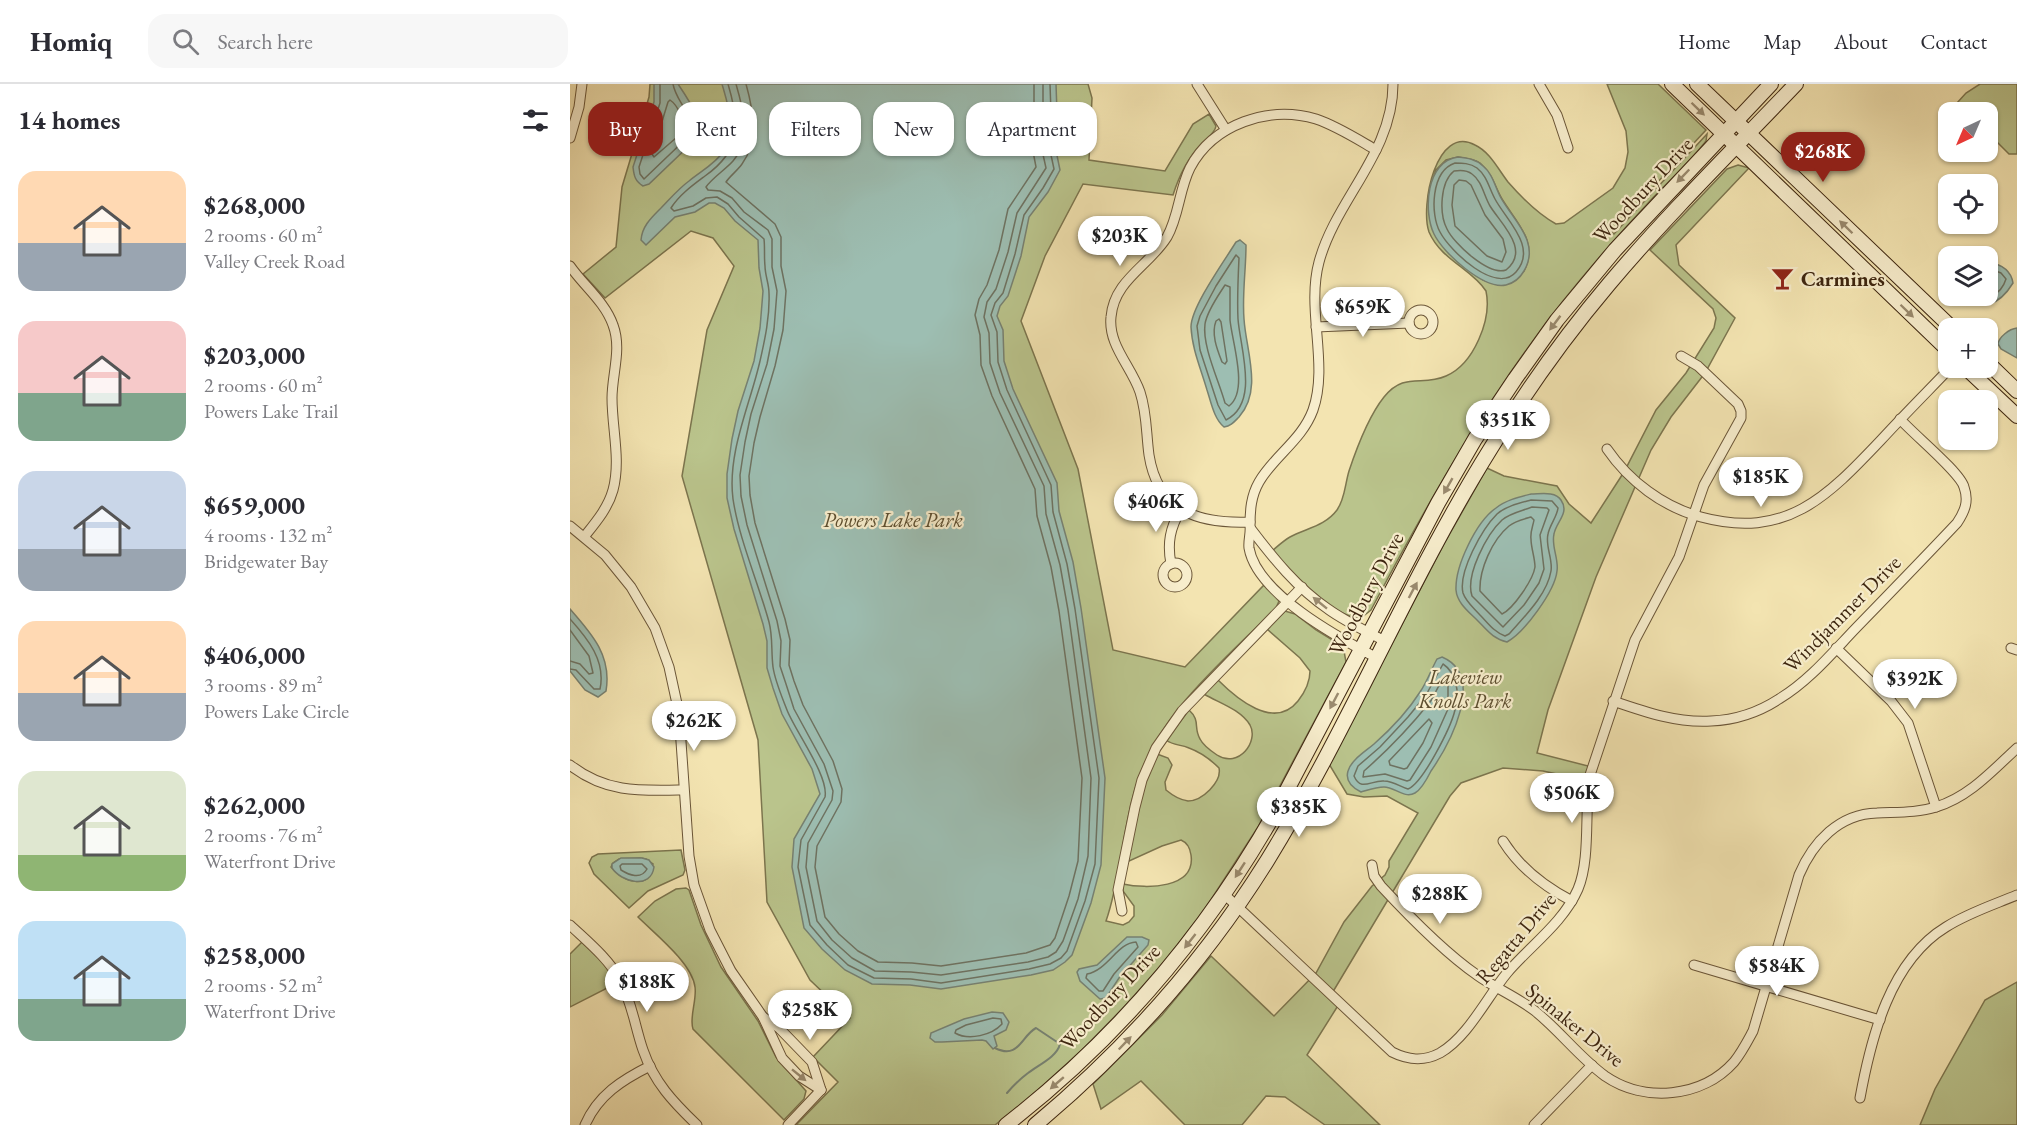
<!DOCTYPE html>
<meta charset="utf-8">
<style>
body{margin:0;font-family:"EB Garamond",serif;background:#f7f7f7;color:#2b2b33;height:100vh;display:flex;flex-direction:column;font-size:22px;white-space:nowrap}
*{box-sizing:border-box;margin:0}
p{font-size:20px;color:#7c7c81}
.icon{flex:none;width:33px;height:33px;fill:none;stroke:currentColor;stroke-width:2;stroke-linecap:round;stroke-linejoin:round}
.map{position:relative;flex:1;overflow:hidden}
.details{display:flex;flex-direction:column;background:#fff;width:570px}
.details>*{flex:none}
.guide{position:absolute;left:18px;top:18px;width:570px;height:54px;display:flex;gap:12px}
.needle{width:39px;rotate:224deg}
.fabs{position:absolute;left:1368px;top:18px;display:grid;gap:12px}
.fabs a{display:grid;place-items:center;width:60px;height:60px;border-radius:12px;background:#fff;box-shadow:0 2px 4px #0004;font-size:30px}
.price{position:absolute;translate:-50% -51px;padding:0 14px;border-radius:21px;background:#fff;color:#222;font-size:20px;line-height:39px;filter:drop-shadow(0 2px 3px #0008)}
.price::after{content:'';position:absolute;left:50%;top:36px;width:18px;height:14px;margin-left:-9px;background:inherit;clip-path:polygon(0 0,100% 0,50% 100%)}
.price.selected{background:#8f2418;color:#fff}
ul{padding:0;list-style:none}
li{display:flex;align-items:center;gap:18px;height:150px;padding:0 18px}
li span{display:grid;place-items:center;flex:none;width:168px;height:120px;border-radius:18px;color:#555}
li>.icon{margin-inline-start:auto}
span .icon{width:72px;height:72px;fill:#fffc;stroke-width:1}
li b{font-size:26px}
h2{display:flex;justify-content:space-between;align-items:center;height:72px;padding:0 18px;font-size:26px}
.chip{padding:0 21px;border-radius:18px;background:#fff;box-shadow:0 2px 4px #0004;font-size:21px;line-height:54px}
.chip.selected{background:#8f2418;color:#fff}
header{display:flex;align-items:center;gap:36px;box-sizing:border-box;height:84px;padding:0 30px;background:#fff;border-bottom:2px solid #e1e1e2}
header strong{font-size:28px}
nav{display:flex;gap:33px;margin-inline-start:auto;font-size:21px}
.search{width:420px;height:54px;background:#f7f7f7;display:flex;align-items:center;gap:15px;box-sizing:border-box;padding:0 21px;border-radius:18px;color:#7c7c81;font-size:22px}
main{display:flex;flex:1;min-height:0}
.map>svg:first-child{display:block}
.green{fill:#bac48c;stroke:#7c754e;stroke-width:1.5;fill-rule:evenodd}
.water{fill:#9dbeb2;stroke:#778171;stroke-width:1.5}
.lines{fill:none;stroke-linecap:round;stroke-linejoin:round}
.shore{stroke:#6e7261;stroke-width:1.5}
.stream{stroke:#778171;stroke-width:2}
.street-casing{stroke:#6b5638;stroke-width:11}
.secondary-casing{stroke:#3e2610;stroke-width:16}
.street{stroke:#f7edcc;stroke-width:9}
.secondary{stroke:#f7edcc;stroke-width:14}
.oneway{fill:#9a8a6e}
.labels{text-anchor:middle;stroke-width:4.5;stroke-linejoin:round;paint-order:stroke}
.street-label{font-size:21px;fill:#3e2610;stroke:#f7edcc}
.poi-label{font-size:21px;font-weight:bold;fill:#3e2610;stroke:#f7edcc;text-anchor:start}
.park-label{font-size:21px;font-style:italic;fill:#5d4e2f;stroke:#f7edcc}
</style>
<header>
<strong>Homiq</strong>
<div class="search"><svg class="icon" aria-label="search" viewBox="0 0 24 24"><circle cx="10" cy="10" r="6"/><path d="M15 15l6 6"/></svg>Search here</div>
<nav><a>Home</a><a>Map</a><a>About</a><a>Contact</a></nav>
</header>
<main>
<section class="details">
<h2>14 homes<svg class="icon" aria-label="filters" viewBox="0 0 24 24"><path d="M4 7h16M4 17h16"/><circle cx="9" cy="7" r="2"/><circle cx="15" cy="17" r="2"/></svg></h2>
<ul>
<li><span style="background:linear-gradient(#ffd9b3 60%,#9aa5b1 0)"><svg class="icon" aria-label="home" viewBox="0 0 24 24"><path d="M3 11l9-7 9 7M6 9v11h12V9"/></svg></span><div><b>$268,000</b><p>2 rooms · 60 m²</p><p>Valley Creek Road</p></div></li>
<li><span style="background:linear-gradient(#f6c9c9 60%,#7fa58c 0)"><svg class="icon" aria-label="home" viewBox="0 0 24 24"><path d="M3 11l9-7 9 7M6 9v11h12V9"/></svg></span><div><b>$203,000</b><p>2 rooms · 60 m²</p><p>Powers Lake Trail</p></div></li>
<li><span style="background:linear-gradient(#c9d6e8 65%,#9aa5b1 0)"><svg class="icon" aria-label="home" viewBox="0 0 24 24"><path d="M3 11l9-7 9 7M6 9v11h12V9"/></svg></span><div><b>$659,000</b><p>4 rooms · 132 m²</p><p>Bridgewater Bay</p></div></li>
<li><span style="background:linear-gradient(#ffd9b3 60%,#9aa5b1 0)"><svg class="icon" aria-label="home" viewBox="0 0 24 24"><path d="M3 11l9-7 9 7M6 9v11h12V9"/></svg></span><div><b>$406,000</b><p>3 rooms · 89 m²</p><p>Powers Lake Circle</p></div></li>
<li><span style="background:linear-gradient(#dfe7d0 70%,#8fb573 0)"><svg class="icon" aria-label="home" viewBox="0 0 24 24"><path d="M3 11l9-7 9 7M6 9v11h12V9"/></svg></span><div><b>$262,000</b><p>2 rooms · 76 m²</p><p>Waterfront Drive</p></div></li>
<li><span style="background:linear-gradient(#bfe0f5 65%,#7fa58c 0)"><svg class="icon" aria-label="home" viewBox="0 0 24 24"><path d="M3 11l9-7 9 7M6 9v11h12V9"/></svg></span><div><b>$258,000</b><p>2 rooms · 52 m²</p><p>Waterfront Drive</p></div></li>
</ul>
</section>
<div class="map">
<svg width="1447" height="1041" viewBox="0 0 1447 1041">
<rect width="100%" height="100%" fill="#f3e4b1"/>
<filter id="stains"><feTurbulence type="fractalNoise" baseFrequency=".00333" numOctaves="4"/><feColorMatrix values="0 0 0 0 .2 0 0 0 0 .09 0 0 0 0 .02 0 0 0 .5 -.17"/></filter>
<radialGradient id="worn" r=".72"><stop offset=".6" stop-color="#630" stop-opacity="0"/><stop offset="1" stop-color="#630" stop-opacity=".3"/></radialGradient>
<g class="green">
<path d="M80,0H518L522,14L519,76L595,87L623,40L639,30L646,42C645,49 637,54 631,60C617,75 609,92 603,111L513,100L475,172L451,237L508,385L543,566L615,583L695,500L709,517L706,524C654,577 588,629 566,702C552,746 551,794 536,837L553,841L559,838L564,832V822L553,807V800C576,805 626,805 621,771C620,764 618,759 611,756L592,762L557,778L573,705L587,670L598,674L602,681L595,698L596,706C602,711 610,716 618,717C632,717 652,698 649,684C641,676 630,668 619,664C610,660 604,662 596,656L619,626C631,637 623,643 630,655C633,661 641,667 647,671C669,685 689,657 680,641C670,625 649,619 634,610L648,596C666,614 704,647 728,617C735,608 740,599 740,587L730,574L697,545L715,527L725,530L746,546L769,560L774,567L776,578L688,743L633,828L594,878L555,922L513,965L458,1015L425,1041H226L268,998L243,973L280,934L240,896L197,818L188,656L112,392L137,246L164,182L143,154L121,147L35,214L13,190L46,163L52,103L79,13Z"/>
<path d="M1037,0H1088L1136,46L1045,144L1042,148L1044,150L1137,50L1136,57C1119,79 1099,97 1080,117C1050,149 1021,182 993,217C918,312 858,418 801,526L792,533C765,538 720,485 702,467C708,462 713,457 720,453C737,444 755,442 767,426C775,415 775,400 779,387C787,363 798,333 814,313C835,287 852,303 876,292C904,280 922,235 916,207C902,185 871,176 859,148C850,122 866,40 905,61C920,68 928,85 938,98C952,114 968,130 986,140L994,139L1043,104L1055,84L1058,68L1056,47ZM888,73C895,74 904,75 910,79C922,89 925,103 932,115C946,138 969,158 954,187L930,201L913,196L893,182L859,130L860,106L866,86L876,76Z"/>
<polygon points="1410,0 1447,0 1447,70 1439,70 1418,49 1418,28 1397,28 1387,19 1396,9"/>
<polygon points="1168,81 1179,84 1106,161 1109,181 1165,234 1135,289 1101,333 1081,366 1026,493 978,626 967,669 1022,683 1019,697 973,687 933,684 891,699 880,712 761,911 769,920 737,971 810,1041 755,1041 715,1013 696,1012 672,1041 615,1041 571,997 531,1025 523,1000 592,931 641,872 704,932 746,889 774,838 802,802 815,791 819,783 819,777 848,729 817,712 794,713 777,710 759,680 874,460 917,384 934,392 987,402 999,420 1021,439 1054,388 1086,326 1116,289 1144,244 1146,234 1143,225 1080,166 1157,85"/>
<path d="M111,766L115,786L113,791L78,807L59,824L24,790L19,779L22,773L28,770ZM70,774L76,775L83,780L75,796C60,801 52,793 41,783L43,779L49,775Z"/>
<path d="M116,804L119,806L131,841L151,883L188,937L206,973L236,1007L234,1015L214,1036L123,945C119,934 127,916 125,903C122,879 85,850 68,833L85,817L106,805Z"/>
<polygon points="15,855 51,897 0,923 0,870"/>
<polygon points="1447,898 1447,1041 1350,1041 1365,1005 1415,916"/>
</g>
<g class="water">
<path d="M84,0H108C118,15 135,38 125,56L79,100L73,102C65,97 64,92 63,83L84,18Z"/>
<path d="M152,0H486L487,29L484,57L490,86L478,108L459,133L451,172L438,212L430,222L427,232L433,246L434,277L443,305L487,399L489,427L503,478L511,524L535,694L531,781L521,819L502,871L495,878L483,886L461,891L371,905L340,901L302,900L275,886L252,865L234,844L222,783L224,755L250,710L242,685L212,630L203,604L197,584V557L193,540L164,445L157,414V390L162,355L168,327L184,277L190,244L193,207L189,184L188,156L165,137L154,124L145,119H139L125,128L105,133L76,161L71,156C72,143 80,135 89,126C99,116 108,105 119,97C131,87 145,80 154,67C167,47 158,21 152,0Z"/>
<path d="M888,73C897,74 906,75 913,82C923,90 925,103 931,114C943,136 971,158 954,187C950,194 944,199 936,201C914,206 873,169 864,150C853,127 856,77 888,73Z"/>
<path d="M670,156L676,161C676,186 672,210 674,235C676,267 693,306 669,333C664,338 661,342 654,343C644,335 641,318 637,306C631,285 622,265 621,243C621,223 655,176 666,158Z"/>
<path d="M1418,178C1430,180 1441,186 1443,199C1429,222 1411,228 1389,212H1418Z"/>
<path d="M1447,244V274L1431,265L1428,260C1429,253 1439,245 1447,244Z"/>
<path d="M961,410C971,410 985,407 991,416C1000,429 986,438 984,450C981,462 989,475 987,487C985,507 954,549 937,558C923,555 917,546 907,536C899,528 887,519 886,506C885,482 906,438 926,424C936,416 949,413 961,410Z"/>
<path d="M0,525C22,550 42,572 36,607L28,613L15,606L0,587Z"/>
<path d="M872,573C917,592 879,661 861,687C857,695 852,705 845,709C834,715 825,703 814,703C807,703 798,706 791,708C783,704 775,697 778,687C781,676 796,667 804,660C821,645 838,627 850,608C857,598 861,586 867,575Z"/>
<path d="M72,774L79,776L84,783C81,806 51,798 42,784V780L51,774Z"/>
<polygon points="557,853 572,853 579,856 578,861 549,894 536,914 530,915 510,897 507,888 509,885 527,881"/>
<polygon points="422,928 433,929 439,938 436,946 424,952 427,962 423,965 416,957 412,956 372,958 365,958 360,954 361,949 394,935"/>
</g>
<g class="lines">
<g class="shore">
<path d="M90,0V19L69,83L70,90L74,95L122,49C121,27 106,17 103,0"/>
<path d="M158,0C170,40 172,66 135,92C123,101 109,111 101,124L104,127L123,122L136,114L147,113L158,120L169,133L194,155C195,164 194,173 195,182C195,191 199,200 199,209C200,232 195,255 190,277C180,321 157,369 163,415C169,455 188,498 199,538C203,553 201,567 203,583C205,597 212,613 217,626C225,647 259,692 255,713L231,756L228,783L240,841L257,861L278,881L304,894L341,895L371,899L459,885L480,880L491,874L497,867L515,817L525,780L529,694L505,525L497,480L483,428L481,401L437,306L428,278L427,248L421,231L425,219L433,209L445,170L454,131L473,104L484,85L478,57L481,29L480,0"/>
<path d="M166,0C173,24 182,56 163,77C155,86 142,94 136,103L138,106L150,107L162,114L174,128L198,146L202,155V183L207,207L204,245L197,280L181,330L175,358L170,391L171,412L177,441L207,537L211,557L210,582L216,600L224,625L254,680L263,707L262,716L238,759L236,783L247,837L262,856L282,874L305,887L341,888L371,891L458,878L478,873L486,868L493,857L508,815L518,772L521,694L498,526L490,481L476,430L474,402L430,309L420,279L419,249L414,233L417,218L426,205L438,168L447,129L476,84L470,57L473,29V0"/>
<path d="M176,0C183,25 189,57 172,80C167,87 160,92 156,98L205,140L211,153V182L216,207L213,246L205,282L190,333L184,359L179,392L180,411L185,439L215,535L220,556L219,581L224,597L233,621L263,677L272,705L271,718L247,762L245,783L255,833L269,850L288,867L308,878L342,879L371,882L456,869L480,861L485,854L499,812L508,777L512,694L489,527L481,483L467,432L465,405L422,312L411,281L410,251L405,231L409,215L417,201L429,166L438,125L466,83L461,57L464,28V0"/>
<path d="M100,16C109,22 113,36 114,47L84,73L82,70L98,18Z"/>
<path d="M885,79C892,79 900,79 907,84C917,92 919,104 925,115C936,136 968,163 946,188C926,211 880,167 870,148C860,130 861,87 885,79Z"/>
<path d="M884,87C890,86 897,86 902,90C912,97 914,112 920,122C931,140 961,166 936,186C919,192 884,160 877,145C869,130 870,98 884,87Z"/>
<polygon points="889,96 896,97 901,101 915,131 933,155 936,168 932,178 917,172 885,142 882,121 884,101"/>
<path d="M666,171L669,174C668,195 667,215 668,235C670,264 690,319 656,336L648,321L630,266L627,242L630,232L646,202Z"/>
<path d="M655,201L660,203C660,214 660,225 660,236C662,258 679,307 659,322L655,319C649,297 632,262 635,240C637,227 648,212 655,201Z"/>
<path d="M1400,212C1415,219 1431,211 1436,195L1431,189L1418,184"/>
<path d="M649,235L651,238L657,277L655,280L652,278C647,265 641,250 646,237Z"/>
<path d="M961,416L982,417L988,424C987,433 980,440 978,450C975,462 983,475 981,487C977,511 954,533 939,550L935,552C924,548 918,539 910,531C904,524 896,518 893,509C888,488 912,445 927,430C936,422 950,419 961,416Z"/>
<path d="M962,423L977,424L979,426L970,451L974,485L969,499L954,521L933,543L902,512C895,491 917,450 932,436C940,429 952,427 962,423Z"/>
<path d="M961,433L964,436C963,442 960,448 961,455C961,464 965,474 965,483C963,496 943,525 932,530L910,507C909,486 922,456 939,442C945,437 954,435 961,433Z"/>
<path d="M0,535C18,555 36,577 30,605H24L6,586L0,585"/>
<polyline points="0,546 19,572 23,589 19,590 10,580 0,577"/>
<path d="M873,580C887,589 890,611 885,626C881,643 853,699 838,705C831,703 823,697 814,697C801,696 791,708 784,692L788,682L810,663L838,633L856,611Z"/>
<path d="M874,594L878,598V625L861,663L840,696L837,697L815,690L793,693L794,687C818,666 840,643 860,618C865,611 868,601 874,594Z"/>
<polygon points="859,635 862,639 853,659 837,684 834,685 820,681 819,677"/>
<path d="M52,780H72L77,785C71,796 59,791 51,786L50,782Z"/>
<path d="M566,858L568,863L544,890L533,907H529L516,894L517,890C538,886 547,859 566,858Z"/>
<path d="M423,934L431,935L432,940C422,951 399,957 385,949L386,946L396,941Z"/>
</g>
<path class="stream" d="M425,964C449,976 451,952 466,944L490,960C487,973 468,981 458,989C450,995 443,1002 437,1009"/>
<defs>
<g id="street">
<polyline points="627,0 656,46"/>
<polyline points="969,0 987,31 998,64"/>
<polyline points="0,54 9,23 12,0"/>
<path d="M0,182C14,202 35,218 43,241C52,265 42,290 42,314C42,345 51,376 43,406C38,424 26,438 14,453"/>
<circle cx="851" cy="238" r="12"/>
<polyline points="746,243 839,239"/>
<path d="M1037,365C1059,397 1093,423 1131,433C1216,456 1257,413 1311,356C1334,331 1357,308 1380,284"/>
<path d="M680,438C629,440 588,428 579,371C576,349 577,329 570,308C561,282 538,261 541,233C544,196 579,182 597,153C609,132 609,106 620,84C643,40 699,21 746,35C767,42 787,55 806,66"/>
<polyline points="0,442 35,471 61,503 85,544 99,583 109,629 119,772 124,801 140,846 161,887 193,933 212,974 229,992 251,1006"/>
<path d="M681,445C703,474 727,504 758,525C776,538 796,547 815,557"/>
<circle cx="605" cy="491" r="12"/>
<path d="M601,480C597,459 600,444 611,425"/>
<polyline points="1266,564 1321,617 1338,639 1366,723"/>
<polyline points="1441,564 1447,566"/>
<path d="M807,574C769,554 687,510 679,464C678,457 681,449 680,442C680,426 681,412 689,398C704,372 732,356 743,326C759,280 736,226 749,178C766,115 823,69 823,0"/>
<path d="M1043,617C1075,628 1106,639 1141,637C1165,636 1189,628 1209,615C1239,597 1262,569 1286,544C1320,509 1354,474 1387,439C1395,427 1399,417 1394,403C1390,388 1343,350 1330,335"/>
<path d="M0,681C36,709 70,707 113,706"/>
<path d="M933,757C950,784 973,802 1002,817"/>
<path d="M802,781L804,792L811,802C837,830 875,869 907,891C925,904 947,913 965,927C990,947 1009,973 1035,992C1074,1019 1132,1014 1164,978C1172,968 1177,958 1183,947L1229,791C1243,758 1269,730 1307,729C1327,728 1347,729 1366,723C1399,713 1422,687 1447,664"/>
<path d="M654,810L822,968C838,976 853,978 870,969C898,953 917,913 937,889C961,861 993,839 1008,805C1021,774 1014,725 1020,691L1065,556L1109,473L1134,401L1171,334V327L1168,320L1128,282L1111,272"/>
<polyline points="552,827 548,806 565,723 572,696 586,664 612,627 732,503"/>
<path d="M0,841C18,858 38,874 50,896C62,918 65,943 73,966C84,998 103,1018 127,1041"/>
<polyline points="1124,881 1310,936"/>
<polyline points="193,933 209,944 242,978 251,1006"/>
<path d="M1290,1014C1301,954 1320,877 1376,843C1398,829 1423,821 1447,811"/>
<path d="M15,1041C28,1011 52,996 80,982"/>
<polyline points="218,1041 251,1006"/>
<polyline points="964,1041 1022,981"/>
</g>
<g id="secondary">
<polyline points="1102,0 1378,266"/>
<polyline points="1127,0 1382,244"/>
<polyline points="1418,279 1447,307"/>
<polyline points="1396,284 1447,332"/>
<path d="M436,1041C547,955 638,847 707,725L868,419L905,355L945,295L987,236L1045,166L1201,0"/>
<path d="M465,1041C556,965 634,878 697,777C779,644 838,497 921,364C956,307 995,252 1039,200C1098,130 1163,66 1226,0"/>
</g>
</defs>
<use href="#street" class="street-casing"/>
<use href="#secondary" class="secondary-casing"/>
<use href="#street" class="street"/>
<use href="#secondary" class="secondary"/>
</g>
<defs><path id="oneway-solid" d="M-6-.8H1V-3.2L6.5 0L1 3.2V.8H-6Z" transform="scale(1.5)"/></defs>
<g class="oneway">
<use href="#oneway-solid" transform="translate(1128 25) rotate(44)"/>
<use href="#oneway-solid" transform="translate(1113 92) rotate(134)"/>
<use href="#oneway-solid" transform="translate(1276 143) rotate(-136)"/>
<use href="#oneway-solid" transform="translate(1337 227) rotate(44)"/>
<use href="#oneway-solid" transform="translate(985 239) rotate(127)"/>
<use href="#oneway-solid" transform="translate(878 402) rotate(120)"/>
<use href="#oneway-solid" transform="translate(843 506) rotate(-62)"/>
<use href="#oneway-solid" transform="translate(750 519) rotate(-141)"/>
<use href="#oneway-solid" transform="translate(764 617) rotate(118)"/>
<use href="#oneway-solid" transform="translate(670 786) rotate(123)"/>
<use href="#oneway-solid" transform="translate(620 857) rotate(128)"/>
<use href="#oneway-solid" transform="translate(555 959) rotate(-46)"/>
<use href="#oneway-solid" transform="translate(229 991) rotate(39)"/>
<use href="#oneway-solid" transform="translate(487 999) rotate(139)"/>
</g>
<defs>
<symbol id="bar-bare" viewBox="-9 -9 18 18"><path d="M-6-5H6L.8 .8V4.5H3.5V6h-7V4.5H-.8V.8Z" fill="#8f2418" stroke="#f7edcc" stroke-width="2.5" paint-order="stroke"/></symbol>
</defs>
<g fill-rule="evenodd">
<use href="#bar-bare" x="1196" y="178" width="33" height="33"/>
</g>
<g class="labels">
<g class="street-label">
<text transform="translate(1073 106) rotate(-47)" y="7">Woodbury Drive</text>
<text transform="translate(796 510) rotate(-62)" y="7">Woodbury Drive</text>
<text transform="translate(1272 530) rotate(-45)" y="7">Windjammer Drive</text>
<text transform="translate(946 854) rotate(-50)" y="7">Regatta Drive</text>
<text transform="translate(540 913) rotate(-47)" y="7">Woodbury Drive</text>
<text transform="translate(1005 941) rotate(39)" y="7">Spinaker Drive</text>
</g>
<g class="poi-label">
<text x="1231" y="202">Carmines</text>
</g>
<g class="park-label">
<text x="323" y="443">Powers Lake Park</text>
<text x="895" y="600">Lakeview<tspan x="895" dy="24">Knolls Park</tspan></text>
</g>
</g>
<rect width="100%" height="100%" filter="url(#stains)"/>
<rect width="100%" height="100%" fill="url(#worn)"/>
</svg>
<div class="fabs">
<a><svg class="needle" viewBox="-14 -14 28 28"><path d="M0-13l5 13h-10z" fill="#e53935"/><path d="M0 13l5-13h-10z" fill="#7c7c81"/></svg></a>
<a><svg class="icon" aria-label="locate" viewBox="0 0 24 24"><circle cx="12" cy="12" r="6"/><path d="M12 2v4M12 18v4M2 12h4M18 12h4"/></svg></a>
<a><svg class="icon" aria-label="layers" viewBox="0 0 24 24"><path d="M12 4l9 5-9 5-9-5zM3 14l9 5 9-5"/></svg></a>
<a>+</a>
<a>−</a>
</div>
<b class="price selected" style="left:1253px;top:99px">$268K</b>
<b class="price" style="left:550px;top:183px">$203K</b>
<b class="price" style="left:793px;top:254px">$659K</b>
<b class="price" style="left:938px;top:367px">$351K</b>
<b class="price" style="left:1191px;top:424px">$185K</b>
<b class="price" style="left:586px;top:449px">$406K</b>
<b class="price" style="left:1345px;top:626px">$392K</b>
<b class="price" style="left:124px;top:668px">$262K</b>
<b class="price" style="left:1002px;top:740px">$506K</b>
<b class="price" style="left:729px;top:754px">$385K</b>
<b class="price" style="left:870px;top:841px">$288K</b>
<b class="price" style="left:1207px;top:913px">$584K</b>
<b class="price" style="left:77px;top:929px">$188K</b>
<b class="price" style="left:240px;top:957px">$258K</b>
<div class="guide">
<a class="chip selected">Buy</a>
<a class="chip">Rent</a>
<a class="chip">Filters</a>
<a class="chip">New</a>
<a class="chip">Apartment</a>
</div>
</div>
</main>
